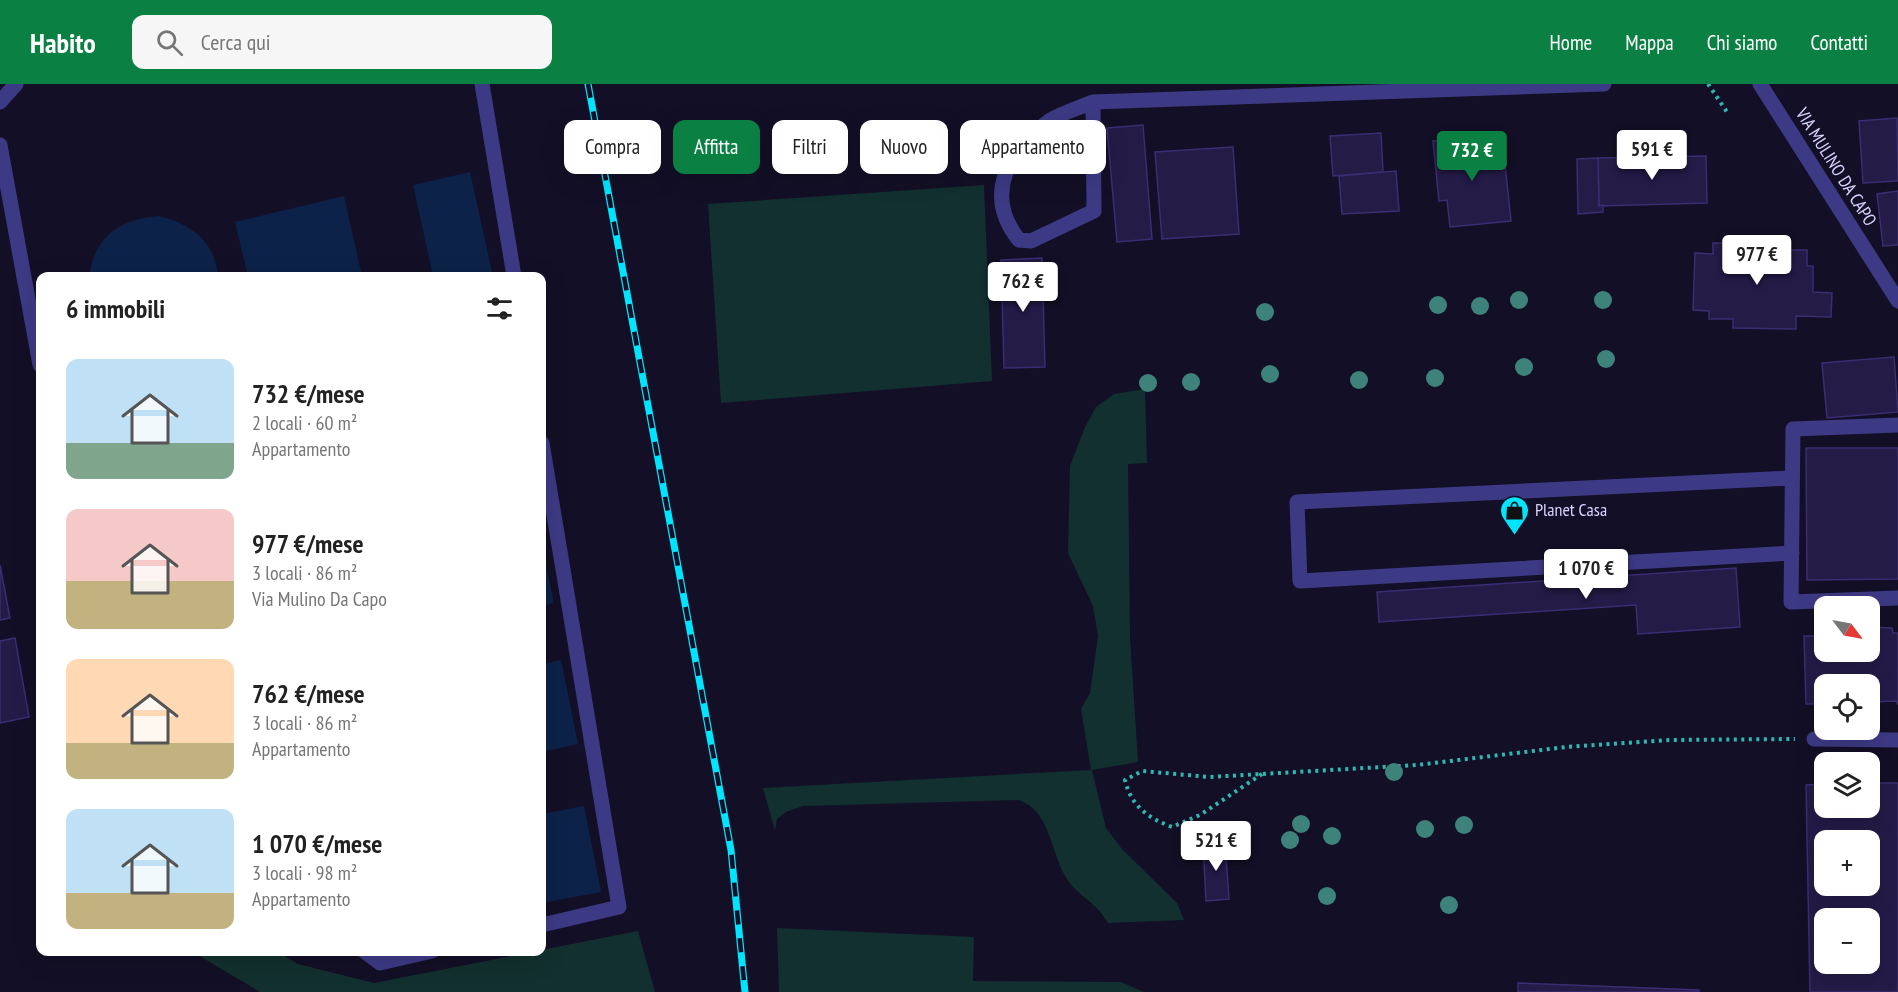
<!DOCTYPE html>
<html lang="it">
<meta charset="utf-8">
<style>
body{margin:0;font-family:"PT Sans Narrow",sans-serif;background:#f6f6f6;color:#222;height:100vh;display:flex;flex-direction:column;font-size:22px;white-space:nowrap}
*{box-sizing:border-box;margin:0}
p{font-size:20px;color:#767676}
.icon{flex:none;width:33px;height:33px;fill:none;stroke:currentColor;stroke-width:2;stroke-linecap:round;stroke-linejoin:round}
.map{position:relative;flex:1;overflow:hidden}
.drawer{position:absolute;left:36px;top:188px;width:510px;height:684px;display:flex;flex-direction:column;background:#fff;border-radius:12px;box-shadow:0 6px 24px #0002}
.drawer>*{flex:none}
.top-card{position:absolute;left:564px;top:36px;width:570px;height:54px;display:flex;gap:12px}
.needle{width:39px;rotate:122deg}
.fabs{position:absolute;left:1814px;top:512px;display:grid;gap:12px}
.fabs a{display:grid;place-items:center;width:66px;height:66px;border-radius:12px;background:#fff;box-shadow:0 6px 24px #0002;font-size:30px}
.price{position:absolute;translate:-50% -51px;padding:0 14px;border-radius:6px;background:#fff;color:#222;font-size:20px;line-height:39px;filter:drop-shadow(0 2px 3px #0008)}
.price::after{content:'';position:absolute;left:50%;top:36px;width:18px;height:14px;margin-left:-9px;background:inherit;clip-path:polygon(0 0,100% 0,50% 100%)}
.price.current{background:#0b8043;color:#fff}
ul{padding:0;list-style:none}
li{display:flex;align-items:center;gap:18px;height:150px;padding:0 30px}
li span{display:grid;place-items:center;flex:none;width:168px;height:120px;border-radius:12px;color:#555}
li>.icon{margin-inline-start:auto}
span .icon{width:72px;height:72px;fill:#fffc;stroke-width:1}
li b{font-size:26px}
h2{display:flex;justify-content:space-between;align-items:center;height:72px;padding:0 30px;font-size:26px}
.chip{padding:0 21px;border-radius:12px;background:#fff;box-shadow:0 6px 24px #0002;font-size:21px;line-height:54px}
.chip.current{background:#0b8043;color:#fff}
header{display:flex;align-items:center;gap:36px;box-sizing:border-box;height:84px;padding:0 30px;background:#0b8043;color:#fff}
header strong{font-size:28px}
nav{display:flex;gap:33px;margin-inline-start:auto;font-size:21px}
.search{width:420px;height:54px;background:#f6f6f6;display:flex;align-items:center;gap:15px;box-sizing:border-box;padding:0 21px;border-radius:12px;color:#767676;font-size:22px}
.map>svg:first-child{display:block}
.green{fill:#12302f}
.water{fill:#0c2248}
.building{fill:#241b47;stroke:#3b2d73;stroke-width:1.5;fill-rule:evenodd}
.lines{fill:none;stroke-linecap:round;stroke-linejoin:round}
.path{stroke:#2fb8b0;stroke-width:4;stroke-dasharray:3 4.5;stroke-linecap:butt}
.lane{stroke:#3d3a85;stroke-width:15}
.street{stroke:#3d3a85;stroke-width:15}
.rail-casing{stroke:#00e5ff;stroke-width:7}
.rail{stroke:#130f26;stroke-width:4.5;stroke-dasharray:14;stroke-linecap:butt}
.tree{fill:#3d827b}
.labels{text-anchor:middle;stroke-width:5;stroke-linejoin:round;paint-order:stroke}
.street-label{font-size:18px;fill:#d9d4ff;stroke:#130f26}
.poi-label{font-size:18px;fill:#d9d4ff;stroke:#130f26;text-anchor:start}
</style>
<header>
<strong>Habito</strong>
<div class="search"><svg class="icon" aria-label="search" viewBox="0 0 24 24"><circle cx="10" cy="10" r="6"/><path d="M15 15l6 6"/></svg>Cerca qui</div>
<nav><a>Home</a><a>Mappa</a><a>Chi siamo</a><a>Contatti</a></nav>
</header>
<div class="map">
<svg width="1898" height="908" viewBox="0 0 1898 908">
<rect width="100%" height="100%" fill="#130f26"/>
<g class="green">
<polygon points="984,101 992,297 721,319 708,120"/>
<path d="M1145,305L1147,379L1128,380L1130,553L1138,678L1092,686L1106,744L1122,765L1177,819L1184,836L1108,839C1097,819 1081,814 1069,798C1049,770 1053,729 1019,716L803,722L786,728L777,735L775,747L763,704L1091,686L1081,625L1090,609L1098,552L1093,522L1068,469L1070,382L1085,343L1096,323L1114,310Z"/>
<polygon points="777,844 974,853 973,897 1121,898 1144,908 779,908"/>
<polygon points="638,847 655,908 260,908 191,867 276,867 298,880 374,899"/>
</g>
<g class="water">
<polygon points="470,88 492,188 473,192 433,192 413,101"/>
<polygon points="344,112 362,192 248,192 235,138"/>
<path d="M158,132C190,139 215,157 218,192H89C95,152 119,136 158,132Z"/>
<polygon points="542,462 554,519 542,522"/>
<polygon points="561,576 578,660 542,668 542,580"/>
<polygon points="584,722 601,808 542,819 542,730"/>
</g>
<g class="building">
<polygon points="1897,34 1898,97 1863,99 1859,37"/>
<polygon points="1143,41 1152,155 1117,158 1107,44"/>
<polygon points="1381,49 1383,88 1333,92 1330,52"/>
<polygon points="1475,53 1477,63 1503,61 1511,137 1450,143 1447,116 1439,117 1433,57"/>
<polygon points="1233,63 1239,150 1162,155 1155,68"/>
<polygon points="1706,72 1707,119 1599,122 1598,74"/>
<polygon points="1598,74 1599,122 1603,121 1603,128 1578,130 1577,75"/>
<polygon points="1396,87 1399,127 1342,130 1339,92"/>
<polygon points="1898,107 1898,161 1883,162 1877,110"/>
<polygon points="1713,159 1780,160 1780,166 1807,166 1807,182 1813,182 1813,208 1832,209 1831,233 1796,232 1796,245 1733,244 1733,235 1709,235 1709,227 1693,226 1695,169 1713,170"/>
<polygon points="1042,174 1045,283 1004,284 1001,176"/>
<polygon points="1894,273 1898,328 1827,334 1822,279"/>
<polygon points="1806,364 1898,364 1898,495 1807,496"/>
<polygon points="0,481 10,534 0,536"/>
<polygon points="1736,484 1740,543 1638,550 1636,521 1379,538 1377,508"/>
<polygon points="1869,543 1892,544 1893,549 1898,549 1898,621 1896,617 1874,618 1874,625 1869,625 1869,600 1824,600 1824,620 1806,620 1804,552 1824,552 1824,567 1869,567"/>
<polygon points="15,554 29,633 0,639 0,557"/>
<path d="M1869,699H1898V908H1810L1806,701L1824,700V723H1869ZM1824,756H1869V801H1824ZM1824,834H1869V879H1824Z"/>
<polygon points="1225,758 1229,815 1206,817 1203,760"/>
<polygon points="1518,899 1699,906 1699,908 1518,908"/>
</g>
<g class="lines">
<g class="path">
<polyline points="1708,0 1727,28"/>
<path d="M1262,690L1200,731L1172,743C1148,734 1131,722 1125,696L1142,687L1210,693L1417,681L1566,663L1669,656L1795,655"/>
</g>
<g class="lane">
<polyline points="482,0 514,192"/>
<polyline points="0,18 16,0"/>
<path d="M1093,18L1094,127L1031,157L1019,156C983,111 1008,67 1049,37C1062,29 1079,24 1093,18L1604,0"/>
<polyline points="0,61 40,281"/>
<polyline points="1898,341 1793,345 1791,518 1898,514"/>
<polyline points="542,359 619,823 542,841"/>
<polyline points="1792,469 1300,497 1297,418 1792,394"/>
<polyline points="1814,655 1898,656"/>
<polyline points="364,867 380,879 432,867"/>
</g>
<polyline class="street" points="1760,0 1898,217"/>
<defs>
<polyline id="rail" points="588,0 731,766 745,908"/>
</defs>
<use href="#rail" class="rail-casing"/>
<use href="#rail" class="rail"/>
</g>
<g class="tree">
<circle cx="1519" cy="216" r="9"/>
<circle cx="1603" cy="216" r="9"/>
<circle cx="1438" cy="221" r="9"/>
<circle cx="1480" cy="222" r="9"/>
<circle cx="1265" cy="228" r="9"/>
<circle cx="1606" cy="275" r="9"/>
<circle cx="1524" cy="283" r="9"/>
<circle cx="1270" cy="290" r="9"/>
<circle cx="1435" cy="294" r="9"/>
<circle cx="1359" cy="296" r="9"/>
<circle cx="1191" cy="298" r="9"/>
<circle cx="1148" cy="299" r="9"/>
<circle cx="1394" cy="688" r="9"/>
<circle cx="1301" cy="740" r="9"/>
<circle cx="1464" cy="741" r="9"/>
<circle cx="1425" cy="745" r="9"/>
<circle cx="1332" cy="752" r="9"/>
<circle cx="1290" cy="756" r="9"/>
<circle cx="1327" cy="812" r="9"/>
<circle cx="1449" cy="821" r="9"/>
</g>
<defs>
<symbol id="shop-pin" viewBox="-11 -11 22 30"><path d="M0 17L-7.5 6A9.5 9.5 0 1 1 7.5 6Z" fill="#00e5ff" stroke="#130f26"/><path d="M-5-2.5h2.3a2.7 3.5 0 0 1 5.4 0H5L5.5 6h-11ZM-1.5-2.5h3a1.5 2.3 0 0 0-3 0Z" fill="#111"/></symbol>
</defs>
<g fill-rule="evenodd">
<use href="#shop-pin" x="1498" y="410" width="33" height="45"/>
</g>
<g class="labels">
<g class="street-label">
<text transform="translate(1836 83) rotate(58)" y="6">VIA MULINO DA CAPO</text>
</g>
<g class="poi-label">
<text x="1535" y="432">Planet Casa</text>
</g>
</g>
</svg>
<div class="fabs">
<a><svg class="needle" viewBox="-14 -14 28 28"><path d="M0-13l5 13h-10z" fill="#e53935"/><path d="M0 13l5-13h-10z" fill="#767676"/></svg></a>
<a><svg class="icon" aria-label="locate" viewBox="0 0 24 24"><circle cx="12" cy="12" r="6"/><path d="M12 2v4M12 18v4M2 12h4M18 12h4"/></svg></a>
<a><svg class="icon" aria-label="layers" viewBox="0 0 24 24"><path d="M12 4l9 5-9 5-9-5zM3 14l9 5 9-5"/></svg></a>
<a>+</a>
<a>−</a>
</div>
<b class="price" style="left:1652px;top:97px">591 €</b>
<b class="price current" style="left:1472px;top:98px">732 €</b>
<b class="price" style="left:1757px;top:202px">977 €</b>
<b class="price" style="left:1023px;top:229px">762 €</b>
<b class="price" style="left:1586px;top:516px">1 070 €</b>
<b class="price" style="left:1216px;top:788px">521 €</b>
<div class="top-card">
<a class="chip">Compra</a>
<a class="chip current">Affitta</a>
<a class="chip">Filtri</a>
<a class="chip">Nuovo</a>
<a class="chip">Appartamento</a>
</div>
<section class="drawer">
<h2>6 immobili<svg class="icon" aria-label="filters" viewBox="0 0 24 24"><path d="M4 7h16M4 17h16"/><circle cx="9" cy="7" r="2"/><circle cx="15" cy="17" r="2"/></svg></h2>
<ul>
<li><span style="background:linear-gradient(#bfe0f5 70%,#7fa58c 0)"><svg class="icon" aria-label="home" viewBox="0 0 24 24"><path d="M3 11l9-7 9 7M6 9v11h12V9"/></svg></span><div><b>732 €/mese</b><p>2 locali · 60 m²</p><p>Appartamento</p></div></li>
<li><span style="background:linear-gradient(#f6c9c9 60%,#c2b280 0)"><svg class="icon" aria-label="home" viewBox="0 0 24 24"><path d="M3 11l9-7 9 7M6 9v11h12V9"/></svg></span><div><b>977 €/mese</b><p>3 locali · 86 m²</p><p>Via Mulino Da Capo</p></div></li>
<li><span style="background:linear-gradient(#ffd9b3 70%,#c2b280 0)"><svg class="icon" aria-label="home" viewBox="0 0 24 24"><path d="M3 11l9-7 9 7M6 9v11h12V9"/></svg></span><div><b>762 €/mese</b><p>3 locali · 86 m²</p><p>Appartamento</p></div></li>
<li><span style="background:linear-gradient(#bfe0f5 70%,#c2b280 0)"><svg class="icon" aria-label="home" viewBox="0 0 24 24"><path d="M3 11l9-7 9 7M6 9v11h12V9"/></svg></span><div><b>1 070 €/mese</b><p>3 locali · 98 m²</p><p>Appartamento</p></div></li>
</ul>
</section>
</div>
